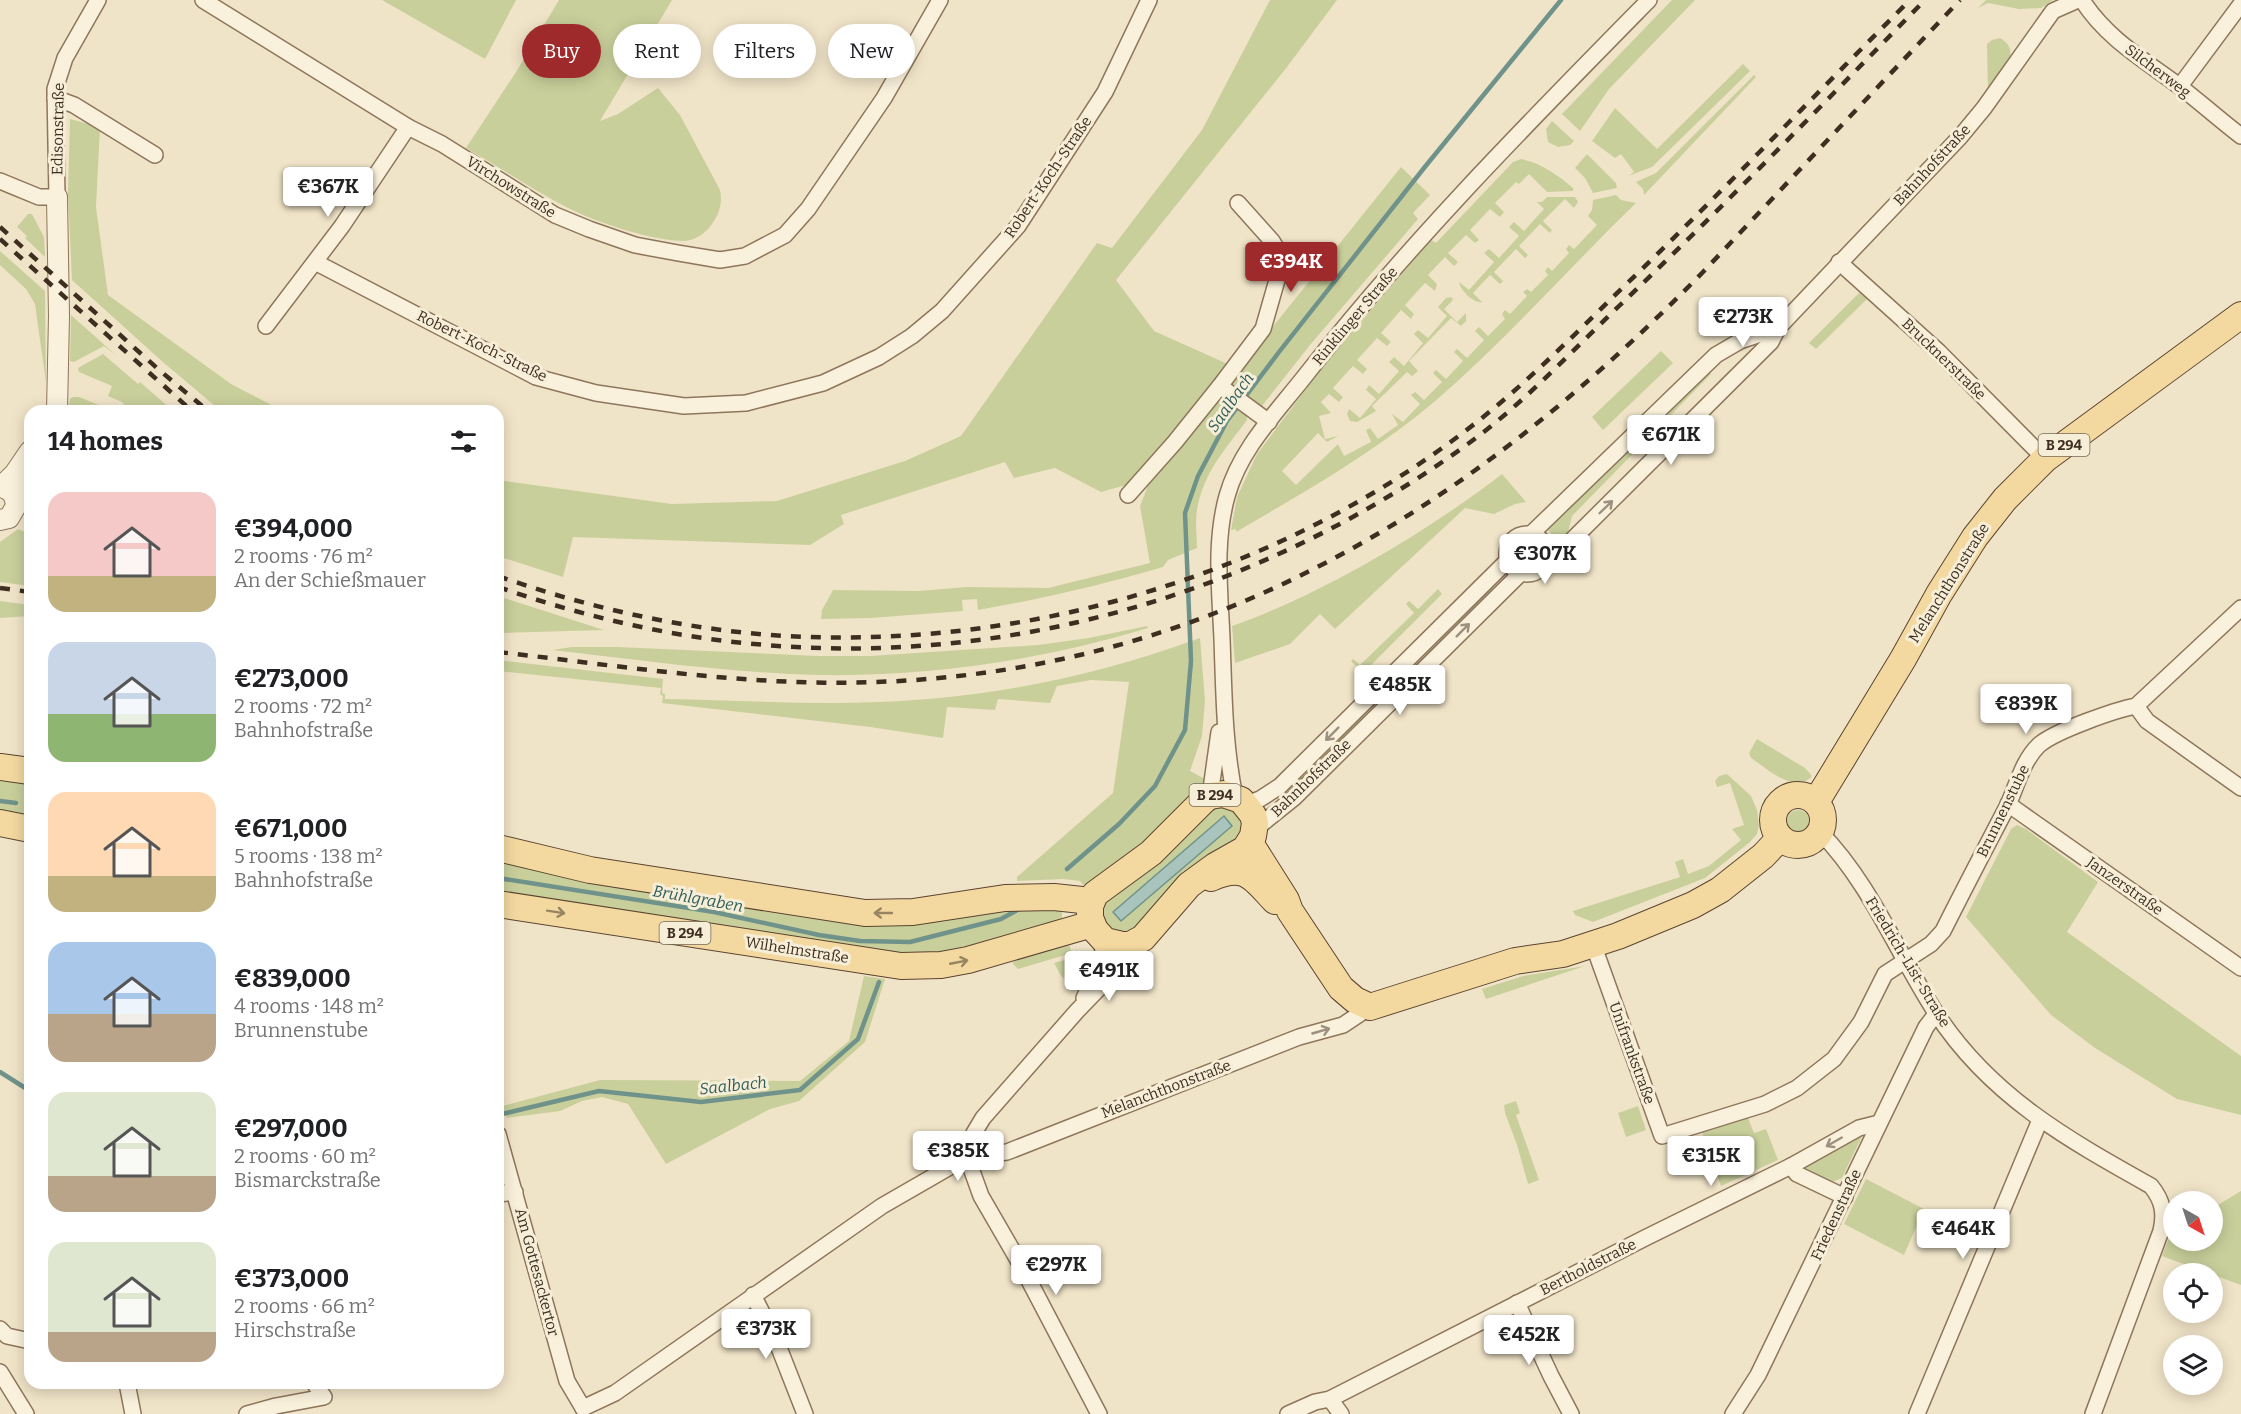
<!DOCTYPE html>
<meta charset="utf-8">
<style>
body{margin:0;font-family:Bitter,serif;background:#f2f2f2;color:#202124;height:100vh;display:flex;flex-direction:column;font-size:22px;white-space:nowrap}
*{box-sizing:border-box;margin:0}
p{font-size:20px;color:#757577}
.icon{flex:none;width:33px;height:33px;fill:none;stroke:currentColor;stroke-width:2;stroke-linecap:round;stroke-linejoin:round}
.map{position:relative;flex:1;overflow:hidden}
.side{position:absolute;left:24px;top:405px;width:480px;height:984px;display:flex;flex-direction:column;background:#fff;border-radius:18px;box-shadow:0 3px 15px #0003}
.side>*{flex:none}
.banner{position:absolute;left:522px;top:24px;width:570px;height:54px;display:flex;gap:12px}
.needle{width:39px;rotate:141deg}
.fabs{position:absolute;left:2163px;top:1191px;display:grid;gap:12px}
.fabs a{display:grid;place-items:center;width:60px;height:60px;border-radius:50%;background:#fff;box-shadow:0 3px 15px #0003;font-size:30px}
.price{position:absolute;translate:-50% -51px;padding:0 14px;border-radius:6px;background:#fff;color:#222;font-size:20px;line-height:39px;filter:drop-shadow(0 2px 3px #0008)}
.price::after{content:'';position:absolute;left:50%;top:36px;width:18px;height:14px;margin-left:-9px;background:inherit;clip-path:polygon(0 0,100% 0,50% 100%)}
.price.selected{background:#9e2a2b;color:#fff}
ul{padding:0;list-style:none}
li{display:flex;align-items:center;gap:18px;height:150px;padding:0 24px}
li span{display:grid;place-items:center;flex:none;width:168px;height:120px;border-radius:18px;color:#555}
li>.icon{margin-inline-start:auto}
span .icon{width:72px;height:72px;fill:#fffc;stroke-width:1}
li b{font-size:26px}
h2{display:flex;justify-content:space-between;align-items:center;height:72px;padding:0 24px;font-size:26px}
.chip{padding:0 21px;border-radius:27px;background:#fff;box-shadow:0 3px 15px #0003;font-size:21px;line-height:54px}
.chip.selected{background:#9e2a2b;color:#fff}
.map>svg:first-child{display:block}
.green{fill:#c9cf9b}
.water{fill:#a9c4bc;stroke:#6f938a;stroke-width:1.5}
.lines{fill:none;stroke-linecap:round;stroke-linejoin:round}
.stream{stroke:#6f938a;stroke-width:4.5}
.minor-casing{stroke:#8d765c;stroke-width:18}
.tertiary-casing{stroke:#8d765c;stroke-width:22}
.primary-casing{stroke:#5b4430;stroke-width:28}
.minor{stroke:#faf1dc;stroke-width:15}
.tertiary{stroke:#faf1dc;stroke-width:20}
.primary{stroke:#f3d9a0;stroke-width:26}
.rail{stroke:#3d2e20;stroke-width:4.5;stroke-dasharray:10 10;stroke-linecap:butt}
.oneway{stroke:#9c907e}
.oneway2{stroke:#988460}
.labels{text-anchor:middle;stroke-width:6;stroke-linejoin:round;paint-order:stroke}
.shield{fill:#f7eed8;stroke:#756857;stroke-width:1.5}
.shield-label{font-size:14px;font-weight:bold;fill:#3d2e20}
.street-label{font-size:15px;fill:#3d2e20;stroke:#f7eed8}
.water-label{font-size:16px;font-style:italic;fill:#2f5d5a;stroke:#f7eed8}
</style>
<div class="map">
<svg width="2241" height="1414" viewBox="0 0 2241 1414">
<rect width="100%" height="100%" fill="#f0e4c8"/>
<g class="green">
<polygon points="382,0 516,0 485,59"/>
<path d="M559,0H672L600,121L618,114L658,88L680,115L720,190C723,203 719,214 712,224C706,233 696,240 685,241C652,241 595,222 566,207C532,189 499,167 466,148L516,72Z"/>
<path d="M1270,0H1337L1287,67L1116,280L1154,331L1239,369L1401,167L1430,195L1413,213L1418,219L1310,345L1262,406L1246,413L1247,420C1225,450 1204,471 1197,510C1195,522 1197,536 1197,548L1168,560L1163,567C1102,585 1041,599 978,610L977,599L962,600L963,611L871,618L821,619L822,610L833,590L919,591L967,587L1048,588L1150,563L1140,506L1151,478L1101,492L1055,468L1014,478L1005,462L841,515L844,524L810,545L573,537L563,577L498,556V480L672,504L777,501L905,461L961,436L1097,243L1112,248L1202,130Z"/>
<polygon points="1672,0 1695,0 1609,89 1580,131 1562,114"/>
<polygon points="1986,0 2053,0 2041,8 2019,9 1988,3 1978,8"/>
<path d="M2000,38C2025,52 1999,78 1988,94L1987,44L1992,40Z"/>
<polygon points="1743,64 1750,71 1652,167 1628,176 1634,172 1621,154 1615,158 1592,141 1615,108 1657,149"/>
<polygon points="1754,75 1756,77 1644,195 1643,189 1636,182 1656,173"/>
<polygon points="70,119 100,127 96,207 108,295 231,384 283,411 221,411 164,363 72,280 68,194"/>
<polygon points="1552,121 1574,141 1570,145 1558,147 1548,142 1546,129"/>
<polygon points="1587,154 1616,183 1617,188 1593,193 1585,178 1575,168"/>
<path d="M1521,159C1541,163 1558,175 1573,188V191L1547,192L1529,174L1519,184L1516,182L1495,203L1504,212L1500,217L1490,209L1470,230L1479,240L1475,243L1466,235L1448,253L1458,262L1454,266L1445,257L1428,275L1437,284L1435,291L1425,283L1405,305L1414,314L1411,319L1401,310L1381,333L1391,342L1387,346L1377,338L1357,360L1367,369L1363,374L1353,366L1333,388L1343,397L1339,402L1329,394L1321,402L1331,413L1319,416L1325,439L1338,436L1327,442L1318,433L1282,471L1296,485L1338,444L1344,456L1371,442L1366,430L1370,428L1378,439L1398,425L1392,414L1403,422L1420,404L1411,395L1415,392L1424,400L1442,382L1433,373L1436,370L1446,379L1463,361L1454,352L1457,349L1467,358L1484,340L1475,331L1479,327L1488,336L1505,319L1502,314L1505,310L1510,314L1527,296L1523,292L1527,289L1531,292L1548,275L1545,271L1548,267L1552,271L1569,253L1566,249L1569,245L1574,249L1597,225L1588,216L1592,210L1593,200L1616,195L1621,200L1636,203C1568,269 1506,340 1434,402C1374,453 1304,492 1236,532V529L1231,530L1237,497L1257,454L1328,360L1431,240L1436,243L1513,162Z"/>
<path d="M1547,197H1575L1578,202L1574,208L1565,199L1543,221L1552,230L1550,233L1540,224L1519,246L1528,255L1525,258L1516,249L1494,272L1503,281L1500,284L1490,275L1473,293L1482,302C1474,304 1460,290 1459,282L1469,290L1494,262L1484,253L1489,249L1499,258L1519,236L1509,227L1514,222L1524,231L1544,209L1537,202H1542Z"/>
<polygon points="28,214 32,214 44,237 45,257 25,238 27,236 17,227"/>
<polygon points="0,251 45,291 46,383 35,304 26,289 0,265"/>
<polygon points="1860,292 1867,299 1816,349 1809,343"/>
<polygon points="1451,297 1453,300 1444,309 1457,322 1466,313 1466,321 1461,326 1451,318 1409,361 1418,371 1412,376 1407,372 1372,406 1376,411 1357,422 1350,421 1347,414 1349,409 1360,418 1376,399 1366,390 1369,385 1379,394 1399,371 1389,362 1394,357 1404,366 1423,343 1414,334 1418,330 1428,338 1447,316 1438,307 1446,298"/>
<polygon points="71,315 117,356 104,346 74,362 70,361"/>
<polygon points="1661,351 1673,363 1603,430 1592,417"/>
<polygon points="103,354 138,384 140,382 173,411 130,411 122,402 108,396 112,386 79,372 78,368"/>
<polygon points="1706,370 1711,374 1572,516 1567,536 1557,547 1553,535 1546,528"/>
<polygon points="73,397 79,397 113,411 68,411 70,399"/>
<path d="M1502,474L1526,502L1515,504L1494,514L1465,508L1335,629L1320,614L1290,644L1235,663L1232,626C1321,595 1427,532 1502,474Z"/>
<polygon points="18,529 30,534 30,586 0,582 0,542"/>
<polygon points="1490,585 1496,591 1280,805 1276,797"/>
<polygon points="1438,589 1442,594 1363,673 1351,661 1353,659 1360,665 1414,613 1406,604 1409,601 1418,609"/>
<polygon points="498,596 604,630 498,633"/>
<polygon points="0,601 30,605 30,616 0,618"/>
<path d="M1147,626L1148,628C1043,660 929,677 819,675C730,673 640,660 552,650L572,647H618L819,656H870L1038,645L1089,638Z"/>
<path d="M1200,638L1205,701L1202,736L1190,771L1205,779L1203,787L1163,832L1087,890L1080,881L1063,879L1017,881V877L1113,793L1129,682L1091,680L1057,686L1050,703L998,699L995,710L947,707L943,738L870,727L662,703L663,696L660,694L661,688L498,671V660L663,679L662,693L665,694V699C736,700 808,705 879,702C989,698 1097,676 1200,638Z"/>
<path d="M1757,739L1805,768L1812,776C1795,795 1766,768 1751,758L1749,753Z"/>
<polygon points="1727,774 1751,796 1757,810 1759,825 1757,834 1750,842 1705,878 1593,922 1575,915 1573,911 1680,877 1675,862 1683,859 1688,874 1709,866 1741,840 1732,829 1744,825 1730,783 1717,787 1715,781 1719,776"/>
<path d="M0,778L30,781C30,793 24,803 25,815L0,820Z"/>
<path d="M1219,806C1236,809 1243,817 1241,835L1132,932C1109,935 1102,926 1103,904L1206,812Z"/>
<circle cx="1798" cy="821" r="11"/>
<polygon points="2017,825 2026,829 2098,882 2067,932 2241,1056 2241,1115 2177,1099 2095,1048 2051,1015 1966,917 2011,829"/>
<polygon points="498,860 780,907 993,908 1062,905 1062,923 939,961 498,895"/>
<polygon points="1066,937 1072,953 1018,969 1012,963 1038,947"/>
<polygon points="1078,956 1085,960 1076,987 1061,976 1054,963"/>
<polygon points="1585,966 1486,999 1482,989 1523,976"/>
<polygon points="864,976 885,979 865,1042 799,1101 770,1109 666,1164 628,1104 602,1097 582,1101 560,1111 507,1118 502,1106 600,1080 800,1081 849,1041"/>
<polygon points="1516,1101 1520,1113 1516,1115 1539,1180 1528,1184 1517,1145 1505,1113 1504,1105"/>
<polygon points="1638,1106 1646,1130 1626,1137 1618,1113"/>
<polygon points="1748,1118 1754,1133 1766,1129 1778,1160 1721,1186 1702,1132"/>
<polygon points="1858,1135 1862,1136 1842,1178 1832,1182 1805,1171 1803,1167"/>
<polygon points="1866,1179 1924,1209 1904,1255 1844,1224"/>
<polygon points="2241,1191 2241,1285 2162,1256 2173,1228 2174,1240 2212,1240 2213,1208"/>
</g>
<polygon class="water" points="1224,816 1232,826 1121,921 1113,912"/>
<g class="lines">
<g class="stream">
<polyline points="0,801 16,803"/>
<polyline points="1067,869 1119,824 1155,786 1185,730 1191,661 1185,513 1198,476 1227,421 1279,352 1424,168 1561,0"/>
<polyline points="498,878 714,912 819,935 860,941 910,942 1001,919 1021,908"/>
<polyline points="0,1072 30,1091"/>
<polyline points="498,1115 599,1091 701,1102 800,1090 858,1039 879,982"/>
</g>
<defs>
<g id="minor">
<polyline points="203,0 408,127 442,144 555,215 589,229 635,245 678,253 720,260 745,256 785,235 808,209 884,98 940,0"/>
<path d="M2082,0C2106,38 2144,60 2179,86C2200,102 2220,120 2241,136"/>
<polyline points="2180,86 2241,4"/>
<polyline points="55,98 74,105 155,155"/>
<polyline points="0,181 39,197 57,197 55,89 65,58 98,0"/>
<polyline points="315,262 536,377 596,393 684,406 746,403 823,383 879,357 912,336 942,311 1018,226 1105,92 1149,0"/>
<polyline points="1839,262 1939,352 2045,459"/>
<polyline points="266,326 342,226 408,127"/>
<polyline points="1220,386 1263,329 1283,259 1272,241 1238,203"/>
<polyline points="1128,495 1175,442 1220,386 1269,422"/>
<circle cx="1527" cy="554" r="20"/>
<polyline points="1530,535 1716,355 1740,341 1778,328"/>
<polyline points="1546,559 1567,545 1771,342 1778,328 1960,137 1984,108 2053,11 2078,0"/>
<polyline points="2136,706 2147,721 2241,788"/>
<polyline points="1210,796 1219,732"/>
<path d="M1235,797C1224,744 1224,693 1222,639C1220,591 1214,543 1227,496C1240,449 1276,413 1305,376C1410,242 1530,121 1649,0"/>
<polyline points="1246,804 1260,799 1280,786 1508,560"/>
<polyline points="2008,804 2241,968"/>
<polyline points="1254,830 1294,798 1521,573"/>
<path d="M1820,832C1871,884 1897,953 1936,1013C1990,1096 2067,1139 2151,1186C2163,1201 2165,1213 2161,1231L2093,1414"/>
<path d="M1593,944L1662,1136L1765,1104L1797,1088L1834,1059L1861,1022L1885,974L1931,944L1943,931C1964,889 1986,847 2008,805C2017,785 2023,760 2039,745C2055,731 2115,710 2136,706L2241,608"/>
<polyline points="1084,998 1100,964 1105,941"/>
<polyline points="498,1134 567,1381 583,1408"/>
<polyline points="967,1157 981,1196 1022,1267 1099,1414"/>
<polyline points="967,1157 974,1133 983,1118 1077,1011 1104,983 1116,969 1130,945"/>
<polyline points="1791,1166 1797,1174 1845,1197"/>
<polyline points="498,1194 515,1192"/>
<polyline points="753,1295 776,1340 805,1414"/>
<polyline points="1517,1303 1551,1376 1571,1414"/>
<polyline points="0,1329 7,1336 30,1341"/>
<polyline points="0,1372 26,1414"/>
<polyline points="127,1383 133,1414"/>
<polyline points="1330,1399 1341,1414"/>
<polyline points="583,1408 615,1393 882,1206 967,1157 1007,1152 1299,1037 1343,1025 1370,1007"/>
<polyline points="247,1414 276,1406 324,1397 314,1383"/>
<polyline points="1288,1414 1315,1402 1330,1399 1645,1238 1791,1166 1859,1128 1879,1123"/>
<polyline points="1733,1414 1758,1375 1926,1027 1936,1014"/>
<polyline points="1917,1414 2040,1120"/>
</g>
<g id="tertiary">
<polyline points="57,197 59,316 57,411"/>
<path d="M0,487C11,489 15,495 16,506L9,518L0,520"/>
<polyline points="1,487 15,473 30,451"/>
<polyline points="15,497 30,477"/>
</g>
<g id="primary">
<polyline points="0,767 30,771"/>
<polygon points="1223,794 1241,800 1253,815 1255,823 1253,836 1245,849 1215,866 1189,885 1143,938 1130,945 1122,945 1105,941 1095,930 1090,918 1090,906 1095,894 1151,853 1204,800 1210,796"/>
<circle cx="1798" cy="820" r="25"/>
<polyline points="1816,802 1903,659 1939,594 1975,537 2005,499 2045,459 2241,315"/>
<polyline points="0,823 30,829"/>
<polyline points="1250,843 1286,900 1290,911 1341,988 1355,1000 1370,1007 1515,961 1563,954 1618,936 1693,905 1720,890 1763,856 1780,838"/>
<polyline points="498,848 590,870 865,913 913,912 1005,898 1054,897 1091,901"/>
<path d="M1211,878C1246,863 1252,877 1275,901"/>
<polyline points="498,904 901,966 941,965 968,960 1092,924"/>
</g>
</defs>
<use href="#minor" class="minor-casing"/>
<use href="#tertiary" class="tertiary-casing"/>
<use href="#primary" class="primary-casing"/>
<use href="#minor" class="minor"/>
<use href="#tertiary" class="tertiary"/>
<use href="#primary" class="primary"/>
<g class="rail">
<polyline points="0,227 158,369 208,411"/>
<polyline points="0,239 192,411"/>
<path d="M498,576C586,607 678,628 771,635C1013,652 1265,581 1460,435C1515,394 1564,345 1613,297C1714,200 1811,99 1910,0"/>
<path d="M498,587C585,617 674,638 766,645C1014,666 1264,591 1465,446C1521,406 1569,354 1619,306C1723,207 1824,103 1925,0"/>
<polyline points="0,588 30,592"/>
<path d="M498,652C623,666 750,687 877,682C1213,670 1473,507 1703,272L1960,0"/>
</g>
</g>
<defs><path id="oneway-shaft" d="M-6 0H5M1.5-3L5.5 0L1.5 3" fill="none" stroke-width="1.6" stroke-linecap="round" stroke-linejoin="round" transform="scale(1.5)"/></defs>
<g class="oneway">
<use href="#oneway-shaft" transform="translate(1606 507) rotate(-44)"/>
<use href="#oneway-shaft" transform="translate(1463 630) rotate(-45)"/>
<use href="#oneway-shaft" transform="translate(1332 734) rotate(135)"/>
<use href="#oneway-shaft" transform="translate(1321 1031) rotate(-16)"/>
<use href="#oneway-shaft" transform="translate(1834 1142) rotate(150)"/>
</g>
<g class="oneway2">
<use href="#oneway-shaft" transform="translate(556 912) rotate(9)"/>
<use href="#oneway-shaft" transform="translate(883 913) rotate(180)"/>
<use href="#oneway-shaft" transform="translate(959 962) rotate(-11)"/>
</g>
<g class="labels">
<g class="shield">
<rect x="2038.5" y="434" width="51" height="22" rx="4.5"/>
<rect x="1189.5" y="784" width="51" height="22" rx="4.5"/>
<rect x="659.5" y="922" width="51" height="22" rx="4.5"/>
</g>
<g class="shield-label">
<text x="2064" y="450">B 294</text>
<text x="1215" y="800">B 294</text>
<text x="685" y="938">B 294</text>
</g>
<g class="street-label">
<text transform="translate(2158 71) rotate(37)" y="5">Silcherweg</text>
<text transform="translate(58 129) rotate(-89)" y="5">Edisonstraße</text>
<text transform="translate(1932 165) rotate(-47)" y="5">Bahnhofstraße</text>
<text transform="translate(1048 177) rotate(-56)" y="5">Robert-Koch-Straße</text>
<text transform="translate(511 187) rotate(32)" y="5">Virchowstraße</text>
<text transform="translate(1355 316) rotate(-50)" y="5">Rinklinger Straße</text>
<text transform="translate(482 346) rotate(26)" y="5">Robert-Koch-Straße</text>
<text transform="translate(1944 359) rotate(44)" y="5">Brucknerstraße</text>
<text transform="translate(1949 583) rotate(-58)" y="5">Melanchthonstraße</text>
<text transform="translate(1311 778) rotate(-44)" y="5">Bahnhofstraße</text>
<text transform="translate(2003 811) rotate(-64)" y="5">Brunnenstube</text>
<text transform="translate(2125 886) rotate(35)" y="5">Janzerstraße</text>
<text transform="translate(797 950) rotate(9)" y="5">Wilhelmstraße</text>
<text transform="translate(1908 962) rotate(59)" y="5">Friedrich-List-Straße</text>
<text transform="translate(1632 1053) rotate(70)" y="5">Unifrankstraße</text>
<text transform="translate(1166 1089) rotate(-21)" y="5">Melanchthonstraße</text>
<text transform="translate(1836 1215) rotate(-65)" y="5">Friedenstraße</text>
<text transform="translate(1588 1267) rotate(-27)" y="5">Bertholdstraße</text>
<text transform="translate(537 1272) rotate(75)" y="5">Am Gottesackertor</text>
</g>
<g class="water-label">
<text transform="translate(1230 402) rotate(-55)" y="6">Saalbach</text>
<text transform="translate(698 898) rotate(10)" y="6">Brühlgraben</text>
<text transform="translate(733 1085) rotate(-6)" y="6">Saalbach</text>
</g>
</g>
</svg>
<div class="fabs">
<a><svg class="needle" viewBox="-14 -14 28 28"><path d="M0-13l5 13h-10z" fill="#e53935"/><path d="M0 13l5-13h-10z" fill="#757577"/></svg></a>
<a><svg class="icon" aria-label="locate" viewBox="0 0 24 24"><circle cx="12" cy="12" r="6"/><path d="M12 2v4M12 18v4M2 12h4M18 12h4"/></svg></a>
<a><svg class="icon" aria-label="layers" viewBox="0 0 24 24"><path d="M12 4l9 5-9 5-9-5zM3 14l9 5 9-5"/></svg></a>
</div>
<b class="price" style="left:328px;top:218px">€367K</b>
<b class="price selected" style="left:1291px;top:293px">€394K</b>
<b class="price" style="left:1743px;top:348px">€273K</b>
<b class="price" style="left:1671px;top:466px">€671K</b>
<b class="price" style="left:1545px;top:585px">€307K</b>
<b class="price" style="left:1400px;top:716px">€485K</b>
<b class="price" style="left:2026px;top:735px">€839K</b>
<b class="price" style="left:1109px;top:1002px">€491K</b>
<b class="price" style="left:958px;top:1182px">€385K</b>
<b class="price" style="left:1711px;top:1187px">€315K</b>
<b class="price" style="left:1963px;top:1260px">€464K</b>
<b class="price" style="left:1056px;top:1296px">€297K</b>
<b class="price" style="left:766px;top:1360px">€373K</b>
<b class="price" style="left:1529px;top:1366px">€452K</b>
<div class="banner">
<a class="chip selected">Buy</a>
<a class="chip">Rent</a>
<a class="chip">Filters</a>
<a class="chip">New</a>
</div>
<section class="side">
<h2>14 homes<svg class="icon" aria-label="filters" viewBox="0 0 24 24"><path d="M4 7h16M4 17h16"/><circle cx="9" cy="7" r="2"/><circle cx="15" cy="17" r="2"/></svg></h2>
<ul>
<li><span style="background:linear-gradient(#f6c9c9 70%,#c2b280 0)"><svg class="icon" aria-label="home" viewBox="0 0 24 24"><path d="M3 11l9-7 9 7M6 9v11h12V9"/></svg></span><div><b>€394,000</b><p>2 rooms · 76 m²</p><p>An der Schießmauer</p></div></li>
<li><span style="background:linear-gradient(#c9d6e8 60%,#8fb573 0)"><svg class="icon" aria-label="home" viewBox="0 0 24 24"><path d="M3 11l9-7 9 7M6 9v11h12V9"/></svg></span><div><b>€273,000</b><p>2 rooms · 72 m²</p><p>Bahnhofstraße</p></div></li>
<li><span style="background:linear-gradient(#ffd9b3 70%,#c2b280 0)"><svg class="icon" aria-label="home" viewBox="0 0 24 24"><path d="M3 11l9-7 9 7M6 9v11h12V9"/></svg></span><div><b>€671,000</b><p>5 rooms · 138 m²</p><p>Bahnhofstraße</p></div></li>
<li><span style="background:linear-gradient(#a9c7e8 60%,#b9a48a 0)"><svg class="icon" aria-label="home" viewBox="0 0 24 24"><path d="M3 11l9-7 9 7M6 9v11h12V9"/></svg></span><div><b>€839,000</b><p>4 rooms · 148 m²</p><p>Brunnenstube</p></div></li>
<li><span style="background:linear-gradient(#dfe7d0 70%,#b9a48a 0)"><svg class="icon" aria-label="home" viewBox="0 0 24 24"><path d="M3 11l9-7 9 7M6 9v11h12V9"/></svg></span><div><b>€297,000</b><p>2 rooms · 60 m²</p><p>Bismarckstraße</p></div></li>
<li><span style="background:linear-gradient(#dfe7d0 75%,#b9a48a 0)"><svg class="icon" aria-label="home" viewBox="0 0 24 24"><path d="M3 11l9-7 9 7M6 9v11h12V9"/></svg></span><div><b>€373,000</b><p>2 rooms · 66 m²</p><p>Hirschstraße</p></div></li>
</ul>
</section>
</div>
